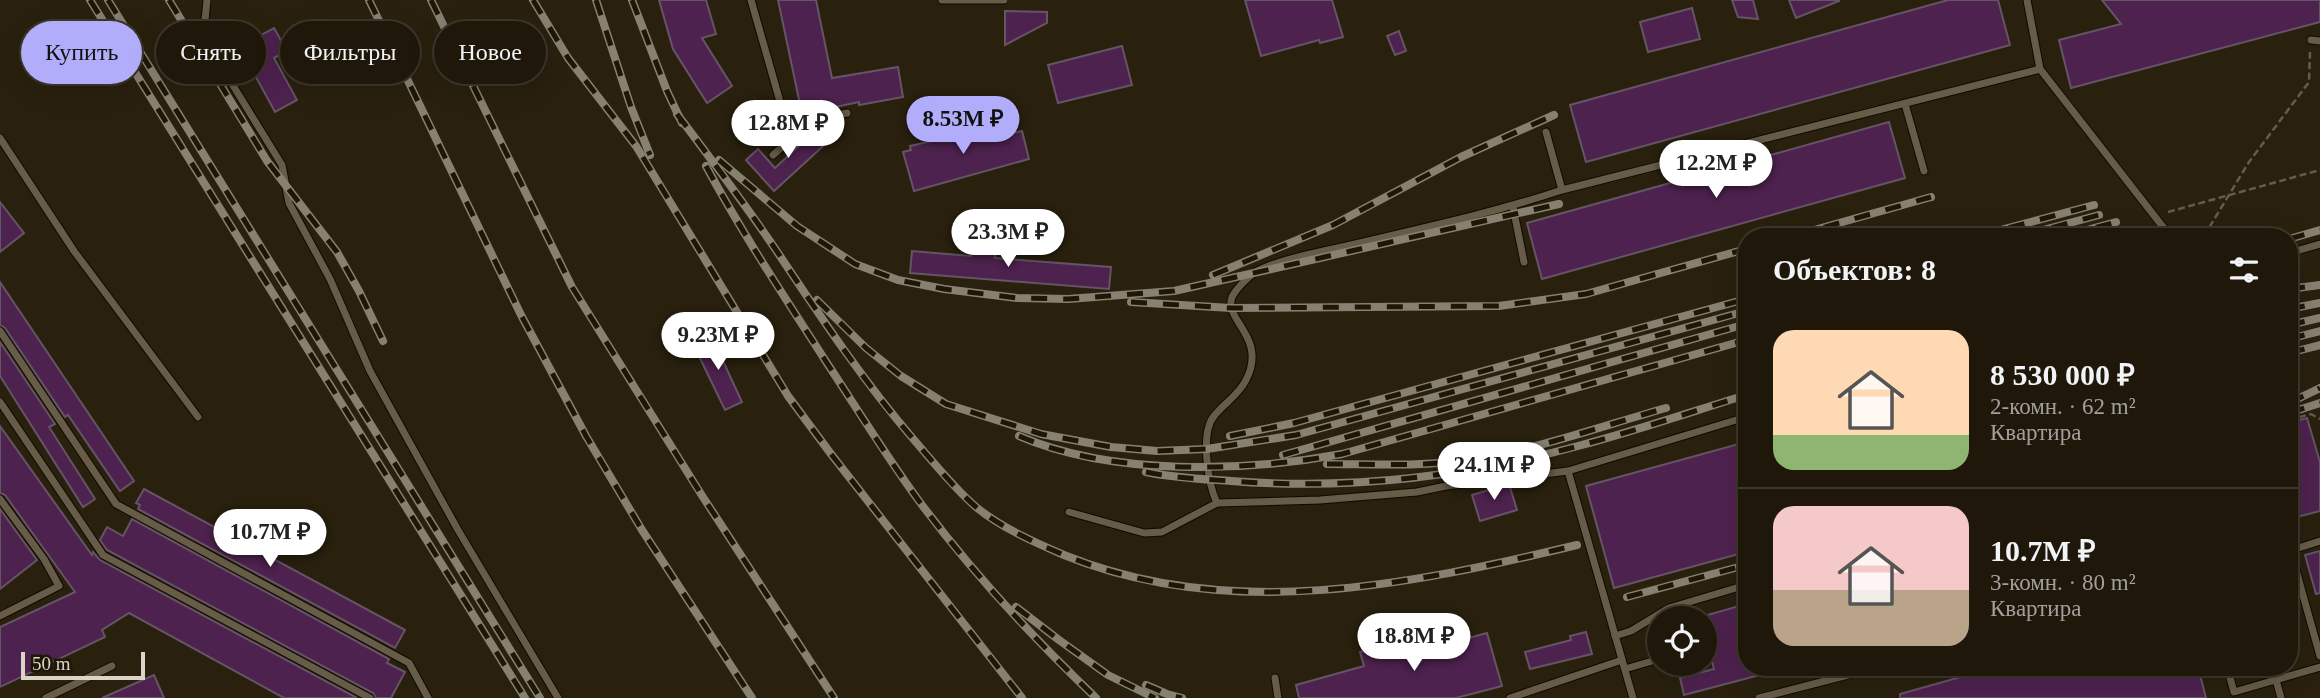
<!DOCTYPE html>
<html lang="ru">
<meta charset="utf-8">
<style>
body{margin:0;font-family:Georgia,serif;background:#272113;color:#f1f3f6;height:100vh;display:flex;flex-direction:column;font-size:26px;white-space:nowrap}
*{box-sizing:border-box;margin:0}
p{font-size:23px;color:#a1a09c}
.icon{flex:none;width:38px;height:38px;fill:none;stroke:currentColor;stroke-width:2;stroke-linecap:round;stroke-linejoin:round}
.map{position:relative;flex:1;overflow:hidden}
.panel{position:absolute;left:1738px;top:228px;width:560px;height:448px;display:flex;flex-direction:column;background:#1f180a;border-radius:28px;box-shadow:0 7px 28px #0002,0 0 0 2px #3c372b}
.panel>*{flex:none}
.hud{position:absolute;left:21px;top:21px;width:665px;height:63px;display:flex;gap:14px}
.buttons{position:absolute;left:1647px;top:606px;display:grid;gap:14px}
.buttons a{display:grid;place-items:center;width:70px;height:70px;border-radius:50%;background:#1f180a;box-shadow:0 7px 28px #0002,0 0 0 2px #3c372b;font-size:35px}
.scale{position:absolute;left:21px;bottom:18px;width:124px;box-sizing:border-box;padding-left:7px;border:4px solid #dad4c9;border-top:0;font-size:19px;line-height:24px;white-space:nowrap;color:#dad4c9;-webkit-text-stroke:5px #1f1705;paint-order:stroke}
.price{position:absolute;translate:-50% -60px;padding:0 16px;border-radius:24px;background:#fff;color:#222;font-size:23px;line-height:46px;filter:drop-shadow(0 2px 4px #0008)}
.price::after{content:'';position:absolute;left:50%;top:42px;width:21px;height:16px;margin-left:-10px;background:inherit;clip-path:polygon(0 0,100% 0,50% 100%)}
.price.current{background:#b1adfa;color:#111}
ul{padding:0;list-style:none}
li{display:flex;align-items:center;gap:21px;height:175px;padding:0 35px}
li+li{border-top:2px solid #3c372b}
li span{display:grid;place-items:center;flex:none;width:196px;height:140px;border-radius:21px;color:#555}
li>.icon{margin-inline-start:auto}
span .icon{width:84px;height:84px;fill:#fffc;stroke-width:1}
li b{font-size:30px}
h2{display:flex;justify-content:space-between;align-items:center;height:84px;padding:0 35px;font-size:30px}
.pill{padding:0 24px;border-radius:32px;background:#1f180a;box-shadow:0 7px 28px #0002,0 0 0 2px #3c372b;font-size:24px;line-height:63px}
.pill.current{background:#b1adfa;color:#111}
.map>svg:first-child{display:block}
.building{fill:#4e224f;stroke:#645464;stroke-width:2}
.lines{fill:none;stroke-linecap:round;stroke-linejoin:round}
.service-casing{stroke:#110a00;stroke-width:9}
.path{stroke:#645c4d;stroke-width:2.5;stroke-dasharray:7 3.5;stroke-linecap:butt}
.service{stroke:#665c48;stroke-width:7}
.rail-casing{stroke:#888172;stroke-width:8}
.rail{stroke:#1f1705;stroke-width:5;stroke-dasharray:16;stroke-linecap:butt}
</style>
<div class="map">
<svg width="2320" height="698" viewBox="0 0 2320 698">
<rect width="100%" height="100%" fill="#29200e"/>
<g class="building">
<polygon points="659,0 706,0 716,34 702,38 732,86 707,103 673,49"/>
<polygon points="778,0 816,0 832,78 898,67 903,97 859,105 859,102 802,114"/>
<polygon points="1245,0 1332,0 1343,37 1320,43 1319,40 1261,56"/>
<polygon points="1732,0 1753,0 1758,19 1738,17"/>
<polygon points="1789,0 1839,0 1839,1 1796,18"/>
<polygon points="1948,0 1998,0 2010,45 1586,162 1570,105"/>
<polygon points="2102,0 2320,0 2320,22 2071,88 2059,40 2121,24"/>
<polygon points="1692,8 1700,39 1648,52 1640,22"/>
<polygon points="1005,11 1047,12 1047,23 1005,45"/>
<polygon points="274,28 287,51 274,58 297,100 275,112 251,68 235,77 223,56"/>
<polygon points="1399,31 1406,51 1395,55 1387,36"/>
<polygon points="1122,46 1132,85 1058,103 1048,65"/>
<polygon points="1889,122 1905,178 1542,279 1527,223"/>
<polygon points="1001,125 1004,135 1022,131 1029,159 914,191 903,152 911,150 910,146"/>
<polygon points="820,126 831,139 774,191 746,160 758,149 775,168"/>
<polygon points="0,202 24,233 0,252"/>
<polygon points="972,241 996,243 995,258 1111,267 1109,289 910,273 912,251 971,256"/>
<polygon points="0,282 134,481 120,491 68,415 65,417 5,328 0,325"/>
<polygon points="711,335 742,402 725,410 693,344"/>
<polygon points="0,342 55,424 49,427 95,499 83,507 0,376"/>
<polygon points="2307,418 2320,462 2320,511 2293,518 2289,503 2289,423"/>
<polygon points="0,426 92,555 93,552 100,560 357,698 284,698 129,613 102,630 105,637 0,687 0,627 75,592 5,495 0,493"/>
<polygon points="1746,442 1746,552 1614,588 1586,486"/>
<polygon points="1509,484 1517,510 1480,521 1472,495"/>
<polygon points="144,489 405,630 395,648 138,509 140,505 136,503"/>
<polygon points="0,509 37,560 0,589"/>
<polygon points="132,519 389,659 387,663 405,672 391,698 376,698 373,693 107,550 100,540 107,527 123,536"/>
<polygon points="2320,551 2320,593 2316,594 2305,555"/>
<polygon points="1746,604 1746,667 1775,667 1775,671 1684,695 1680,678 1714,669 1704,633 1704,616"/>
<polygon points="1586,632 1592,654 1530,669 1525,652 1571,640 1570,636"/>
<polygon points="1487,633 1502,686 1456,698 1299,698 1296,685 1364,666 1360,652 1410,639 1413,653"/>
<polygon points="1973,667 2198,667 2206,698 1900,698 1900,694 1975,673"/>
<polygon points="154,675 164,698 102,698"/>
</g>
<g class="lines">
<defs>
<g id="service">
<polyline points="207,0 204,30 221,66 282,165 289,203 330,279 370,371 458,530 558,698"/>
<path d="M751,0L783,112C797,131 827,117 847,113"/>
<polyline points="942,0 1004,0"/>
<polyline points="2027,0 2040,69 2170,236"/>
<polyline points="2311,40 2320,41"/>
<polyline points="1905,104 1924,171"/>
<polyline points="1546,132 1562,190"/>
<polyline points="0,138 74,251 198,417"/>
<polyline points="773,155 788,142 795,122"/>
<polyline points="1513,207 1524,262"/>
<polyline points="2289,253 2320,244"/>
<polyline points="0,331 116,504 409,663 428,698"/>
<polyline points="0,402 103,555 370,698"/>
<polyline points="1568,471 1633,698"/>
<polyline points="0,499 44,559 59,586 0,616"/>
<path d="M1217,503C1208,484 1200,433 1214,416C1224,403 1238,396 1246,380C1268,337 1223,320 1232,297C1236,289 1247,278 1254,273C1275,260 1325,251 1351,245C1422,228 1493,213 1562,190L2040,69"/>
<polyline points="1069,512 1144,533 1162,532 1217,503 1320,500 1417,492 1446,486 1568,471 1746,417"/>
<polyline points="2289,545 2320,656"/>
<polyline points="2289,551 2320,541"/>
<polyline points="1615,636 1631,631 1669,608 1746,585"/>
<polyline points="2227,667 2234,692 2320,667"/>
<polyline points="1625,669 1659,659"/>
<polyline points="1275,678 1278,698"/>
<polyline points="2276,680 2281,698"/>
<polyline points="46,698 112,666"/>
<polyline points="1510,698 1622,660"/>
<polyline points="1759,698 1879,667"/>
</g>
</defs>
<use href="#service" class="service-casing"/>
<g class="path">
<polyline points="2168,212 2320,170"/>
<polyline points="2204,236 2249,162 2309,82 2310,52"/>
<polyline points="2289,420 2311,414 2320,419"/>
</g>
<use href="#service" class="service"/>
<defs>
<g id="rail">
<polyline points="90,0 525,698"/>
<polyline points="108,0 540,698"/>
<polyline points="169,0 267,161 337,252 359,291 383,341"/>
<polyline points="369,0 521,315 586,436 642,530 752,698"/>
<polyline points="431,0 572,287 701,494 834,698"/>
<polyline points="533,0 568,58 636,146 788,396 831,454 1022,698"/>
<polyline points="596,0 631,107 650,155"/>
<polyline points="632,0 667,91 682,123"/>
<path d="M677,114C711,159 745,204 776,250C820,316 863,381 915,441C934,463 953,487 976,507C1000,527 1036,543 1064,555C1229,622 1410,585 1577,545"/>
<polyline points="719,160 797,226 855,264 898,280 944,289 1017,298 1068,299 1174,291 1559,204"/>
<path d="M706,166C742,233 784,296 825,360C856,407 886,456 919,501C972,572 1032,637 1096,698"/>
<polyline points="1793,236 1931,197"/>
<polyline points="1978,236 2094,205"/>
<polyline points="2021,236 2099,215"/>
<polyline points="2065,236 2116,222"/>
<polyline points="2289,239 2320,230"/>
<polyline points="1213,275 1333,225 1461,157 1554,115"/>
<polyline points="2289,289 2320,285"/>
<polyline points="817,300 866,348 901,376 946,404 1041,434 1111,447 1157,451 1207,449 1296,435 1746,311"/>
<polyline points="1131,302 1231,308 1499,306 1586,294 1746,249"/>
<polyline points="2289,309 2320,303"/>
<polyline points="2289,325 2320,318"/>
<polyline points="2289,339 2320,331"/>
<polyline points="2289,353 2320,345"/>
<polyline points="2289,403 2320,388"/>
<polyline points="2289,413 2320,403"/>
<path d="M1019,436C1112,476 1244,472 1342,454L1746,340"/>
<polyline points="1230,436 1294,423 1746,299"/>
<polyline points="1283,455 1746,324"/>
<path d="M1327,464C1375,464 1425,467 1473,459C1539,449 1602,426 1666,408"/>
<path d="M1146,472C1174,478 1202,479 1231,481C1347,490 1465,477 1578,446C1635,431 1691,412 1746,395"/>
<polyline points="1627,597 1746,565"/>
<polyline points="1016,607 1059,640 1108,675 1155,698"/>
<polyline points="1146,685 1167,694 1182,698"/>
</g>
</defs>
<use href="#rail" class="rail-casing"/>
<use href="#rail" class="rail"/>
</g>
</svg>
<div class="buttons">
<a><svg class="icon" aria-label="locate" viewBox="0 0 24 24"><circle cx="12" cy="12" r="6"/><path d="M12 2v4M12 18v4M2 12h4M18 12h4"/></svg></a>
</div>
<div class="scale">50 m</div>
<b class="price current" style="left:963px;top:156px">8.53M ₽</b>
<b class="price" style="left:788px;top:160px">12.8M ₽</b>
<b class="price" style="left:1716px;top:200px">12.2M ₽</b>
<b class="price" style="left:1008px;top:269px">23.3M ₽</b>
<b class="price" style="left:718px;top:372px">9.23M ₽</b>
<b class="price" style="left:1494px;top:502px">24.1M ₽</b>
<b class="price" style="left:270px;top:569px">10.7M ₽</b>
<b class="price" style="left:1414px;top:673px">18.8M ₽</b>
<div class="hud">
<a class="pill current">Купить</a>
<a class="pill">Снять</a>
<a class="pill">Фильтры</a>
<a class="pill">Новое</a>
</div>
<section class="panel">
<h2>Объектов: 8<svg class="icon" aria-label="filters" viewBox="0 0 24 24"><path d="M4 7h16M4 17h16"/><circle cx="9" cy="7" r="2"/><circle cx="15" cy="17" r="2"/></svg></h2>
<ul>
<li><span style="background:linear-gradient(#ffd9b3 75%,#8fb573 0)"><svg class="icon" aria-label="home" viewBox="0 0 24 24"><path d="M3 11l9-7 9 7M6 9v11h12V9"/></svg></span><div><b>8 530 000 ₽</b><p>2-комн. · 62 m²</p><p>Квартира</p></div></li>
<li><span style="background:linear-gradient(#f6c9c9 60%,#b9a48a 0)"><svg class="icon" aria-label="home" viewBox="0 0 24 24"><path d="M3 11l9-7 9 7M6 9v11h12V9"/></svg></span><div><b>10.7M ₽</b><p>3-комн. · 80 m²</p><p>Квартира</p></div></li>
</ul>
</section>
</div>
